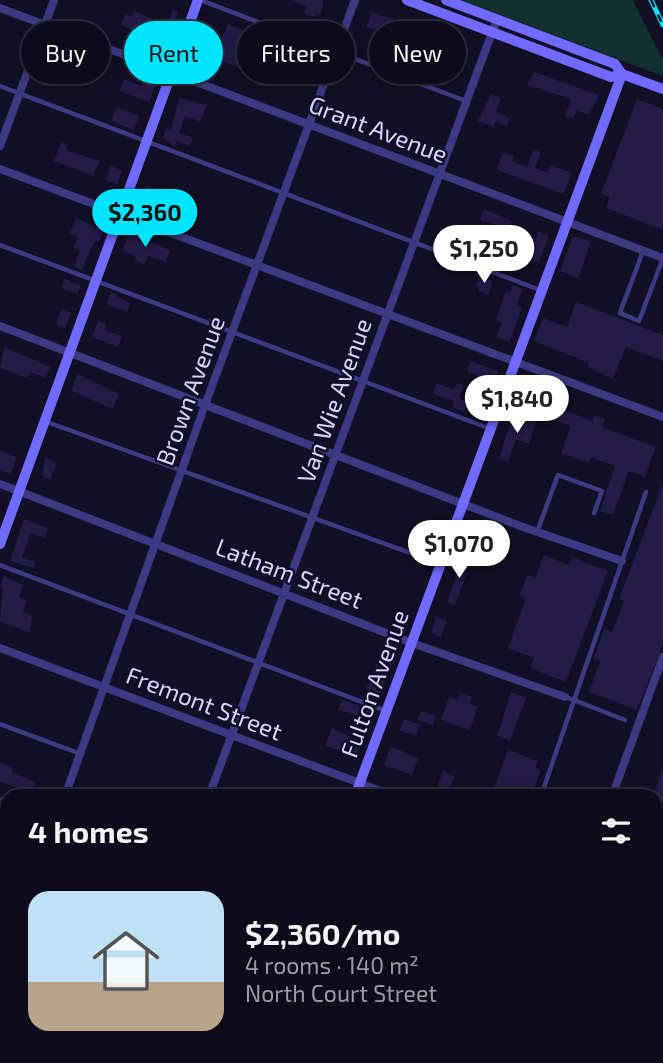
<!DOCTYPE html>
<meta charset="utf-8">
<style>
body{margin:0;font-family:"Exo 2",sans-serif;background:#1c1929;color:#f1f3f6;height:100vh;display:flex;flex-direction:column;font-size:26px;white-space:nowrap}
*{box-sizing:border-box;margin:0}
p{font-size:23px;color:#9b9ba3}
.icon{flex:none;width:38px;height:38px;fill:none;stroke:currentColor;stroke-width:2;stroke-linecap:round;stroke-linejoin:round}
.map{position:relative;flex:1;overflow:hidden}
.drawer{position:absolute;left:0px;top:789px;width:663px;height:275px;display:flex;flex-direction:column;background:#0e0b1c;border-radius:21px 21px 0 0;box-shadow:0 4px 18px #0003,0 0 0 2px #2e2b3b}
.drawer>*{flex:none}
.hud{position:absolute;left:21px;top:21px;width:621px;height:63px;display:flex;gap:14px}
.price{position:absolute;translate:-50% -60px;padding:0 16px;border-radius:24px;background:#fff;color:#222;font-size:23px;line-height:46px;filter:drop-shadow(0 2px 4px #0008)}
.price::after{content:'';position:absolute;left:50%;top:42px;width:21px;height:16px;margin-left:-10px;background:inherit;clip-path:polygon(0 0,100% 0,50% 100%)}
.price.current{background:#00e5ff;color:#111}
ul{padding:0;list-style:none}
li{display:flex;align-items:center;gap:21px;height:175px;padding:0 28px}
li span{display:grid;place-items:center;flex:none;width:196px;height:140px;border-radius:21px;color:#555}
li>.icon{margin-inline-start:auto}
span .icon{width:84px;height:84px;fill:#fffc;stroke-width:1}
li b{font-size:30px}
h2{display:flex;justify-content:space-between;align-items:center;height:84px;padding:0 28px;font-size:30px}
.pill{padding:0 24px;border-radius:32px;background:#0e0b1c;box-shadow:0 4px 18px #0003,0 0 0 2px #2e2b3b;font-size:24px;line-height:63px}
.pill.current{background:#00e5ff;color:#111}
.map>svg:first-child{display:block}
.green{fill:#12302f}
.building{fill:#241b47}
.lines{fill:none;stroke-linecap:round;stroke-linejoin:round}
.path{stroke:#2fb8b0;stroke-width:2;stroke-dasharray:3.5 5;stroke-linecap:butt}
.lane{stroke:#3d3a85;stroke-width:4.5}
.street{stroke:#3d3a85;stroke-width:8}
.secondary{stroke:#6f6bff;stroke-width:10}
.primary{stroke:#c25bff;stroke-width:12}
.rail-casing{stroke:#00e5ff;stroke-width:5}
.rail{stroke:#130f26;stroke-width:2.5;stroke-dasharray:8;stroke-linecap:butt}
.labels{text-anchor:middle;stroke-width:5;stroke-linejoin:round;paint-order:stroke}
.street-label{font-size:24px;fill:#d9d4ff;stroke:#130f26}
</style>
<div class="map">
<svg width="663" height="1063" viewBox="0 0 663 1063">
<rect width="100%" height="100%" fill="#130f26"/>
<polygon class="green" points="461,0 633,0 663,60 663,76"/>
<g class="building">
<polygon points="289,0 323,0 323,5 320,15 316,13 314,17 304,13 307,7"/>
<polygon points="173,10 178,12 173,26 178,28 171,45 121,25 125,14 131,17 134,11 167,25"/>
<polygon points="372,12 424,30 418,44 366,27"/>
<polygon points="228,24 263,38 260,47 246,42 240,57 260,64 256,76 248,73 249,70 195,54 200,41 214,46 215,42 220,44"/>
<polygon points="442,38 469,48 460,73 448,69 453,55 438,50"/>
<polygon points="534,72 599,95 589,115 577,110 573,119 565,116 571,99 527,85"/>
<polygon points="124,79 142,86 143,82 155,86 149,102 120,91"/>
<polygon points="491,94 501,98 496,112 510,118 507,126 496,121 494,127 478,121"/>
<polygon points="179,98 207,105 200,122 185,116 179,133 193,138 190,146 177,141 175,147 163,138 166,128 171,130"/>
<polygon points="637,99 663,109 663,230 606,208 610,197 601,194"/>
<polygon points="116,107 139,116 134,130 111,121"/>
<polygon points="61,142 67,144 66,149 71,152 100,161 93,176 54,161"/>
<polygon points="533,150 541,152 535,168 548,173 551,165 572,173 563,194 497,170 503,153 514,156 512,161 527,167"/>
<polygon points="111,166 122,170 117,184 105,180"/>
<polygon points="147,185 188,204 183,215 142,198"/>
<polygon points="484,209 512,221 502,238 494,235 498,226 480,220"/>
<polygon points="76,218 104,231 99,242 96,241 91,248 82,270 74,266 80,250 73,248 78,237 70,233"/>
<polygon points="538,232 549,236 539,262 528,258 531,250 517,245 521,234 536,239"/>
<polygon points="129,233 170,250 166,262 148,256 144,264 135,260 136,256 122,251"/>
<polygon points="573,236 591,242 578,278 560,271"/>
<polygon points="479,276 493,281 488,295 478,291 479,288 476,286"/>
<polygon points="65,279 81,285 77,294 61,288"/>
<polygon points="513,285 523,289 516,306 522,308 509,342 496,337 502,323 496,320 506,291 510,292"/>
<polygon points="111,292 130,304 127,312 106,304"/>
<polygon points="576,302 663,335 663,361 626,347 613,379 588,367 589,363 534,341 543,318 567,327"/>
<polygon points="62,309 71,313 65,328 56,324"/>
<polygon points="98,321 105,323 106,331 122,336 118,347 92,337"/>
<polygon points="4,347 50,367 46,378 30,372 27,378 0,368"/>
<polygon points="471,361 498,371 495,381 467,372"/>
<polygon points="77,374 119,394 113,409 71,391"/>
<polygon points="522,376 557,388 553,399 568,405 566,411 592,421 594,415 605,419 602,427 656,447 645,477 629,471 613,515 600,511 615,466 591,457 589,463 561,453 571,426 554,420 556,414 514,399"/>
<polygon points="437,383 454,390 457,383 464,386 459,398 468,402 464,412 452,407 454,401 433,394"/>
<polygon points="513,414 536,422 529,444 516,439 508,462 499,458"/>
<polygon points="0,451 17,457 11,474 0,470"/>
<polygon points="45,458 57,463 50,480 42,476"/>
<polygon points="663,483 663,644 637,710 589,692 600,661 593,659 599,644 604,629 612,632 624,601 619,599"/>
<polygon points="24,519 48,528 45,538 31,533 22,557 36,562 34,568 10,561"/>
<polygon points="463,555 472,559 455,605 447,602"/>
<polygon points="544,555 569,565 572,557 608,571 566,682 530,668 534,658 508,648 526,598 520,595 527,575 535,578"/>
<polygon points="4,576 23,585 19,597 27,600 23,612 32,616 30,633 0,621 3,588 0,587"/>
<polygon points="436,617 447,620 441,637 431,633"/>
<polygon points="385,644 398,649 380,694 366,689"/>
<polygon points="511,692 526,698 510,741 497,736"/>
<polygon points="460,693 472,697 470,704 478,707 470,730 441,720 449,697 458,700"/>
<polygon points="342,700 373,711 370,719 338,710"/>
<polygon points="421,711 436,716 433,725 417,720"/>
<polygon points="404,719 420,725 416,735 399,731"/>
<polygon points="332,728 362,742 356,755 325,746"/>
<polygon points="391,746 418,759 412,775 384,765"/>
<polygon points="508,750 538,761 535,768 541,770 531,796 491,796"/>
<polygon points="0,762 13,768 11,772 36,782 32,794 0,781"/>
<polygon points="662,770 663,770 663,799 653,795"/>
<polygon points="443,771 455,776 449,792 437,787"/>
</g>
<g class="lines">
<polyline class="path" points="317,1057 328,1063"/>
<g class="lane">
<polyline points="200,0 466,101"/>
<polyline points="0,86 540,290"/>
<polyline points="0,245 491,429"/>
<polyline points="643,251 620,313 639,321 663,258"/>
<polyline points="47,422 441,564"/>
<polyline points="537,532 558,475 602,491 594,513"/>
<polyline points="0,565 386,711"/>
<polyline points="566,697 625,720"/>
<polyline points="0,724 81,754"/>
<polyline points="541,796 646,492"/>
<polyline points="656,818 663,821"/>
<polyline points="32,1057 30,1061 34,1063"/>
<polyline points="0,1059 11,1063"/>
<polyline points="97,1063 100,1057"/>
<polyline points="439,1063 442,1057"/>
</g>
<g class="street">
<polyline points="0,8 663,258"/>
<polyline points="0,146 54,0"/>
<polyline points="0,169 663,417"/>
<polyline points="0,326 523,527 622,561"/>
<polyline points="0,484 412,643 565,697"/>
<polyline points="0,648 394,796"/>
<polyline points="65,796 205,405 355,0"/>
<polyline points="209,796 497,19"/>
<polyline points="612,796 663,657"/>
<polyline points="0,801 7,803"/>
<polyline points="0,971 7,951"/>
<polyline points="111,1063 113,1057"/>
<polyline points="513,1063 515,1057"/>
</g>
<g class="secondary">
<polyline points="407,0 611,77 622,74 663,89"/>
<polyline points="446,0 615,64 622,74"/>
<polyline points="0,544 198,0"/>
<polyline points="355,796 622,74"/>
</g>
<g class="primary">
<polyline points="0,935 7,945"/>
<polyline points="280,1057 291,1063"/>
</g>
<defs>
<polyline id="rail" points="651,0 663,25"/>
</defs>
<use href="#rail" class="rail-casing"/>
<use href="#rail" class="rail"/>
</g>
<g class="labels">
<g class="street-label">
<text transform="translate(378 130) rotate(21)" y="8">Grant Avenue</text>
<text transform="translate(191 391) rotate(-70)" y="8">Brown Avenue</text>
<text transform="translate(335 401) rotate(-70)" y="8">Van Wie Avenue</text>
<text transform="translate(289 574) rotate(21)" y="8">Latham Street</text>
<text transform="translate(375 684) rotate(-70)" y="8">Fulton Avenue</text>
<text transform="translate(204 704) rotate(21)" y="8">Fremont Street</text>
</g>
</g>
</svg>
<b class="price current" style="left:145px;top:249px">$2,360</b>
<b class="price" style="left:484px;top:285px">$1,250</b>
<b class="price" style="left:517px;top:435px">$1,840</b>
<b class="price" style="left:459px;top:580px">$1,070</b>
<div class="hud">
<a class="pill">Buy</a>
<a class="pill current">Rent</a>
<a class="pill">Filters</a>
<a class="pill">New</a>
</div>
<section class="drawer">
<h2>4 homes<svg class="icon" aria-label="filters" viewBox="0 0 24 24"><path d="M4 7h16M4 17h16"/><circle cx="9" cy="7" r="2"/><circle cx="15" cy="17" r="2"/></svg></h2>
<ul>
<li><span style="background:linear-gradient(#bfe0f5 65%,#b9a48a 0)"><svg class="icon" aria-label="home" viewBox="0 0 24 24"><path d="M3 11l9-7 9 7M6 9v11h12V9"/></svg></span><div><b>$2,360/mo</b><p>4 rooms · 140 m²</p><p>North Court Street</p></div></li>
</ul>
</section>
</div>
